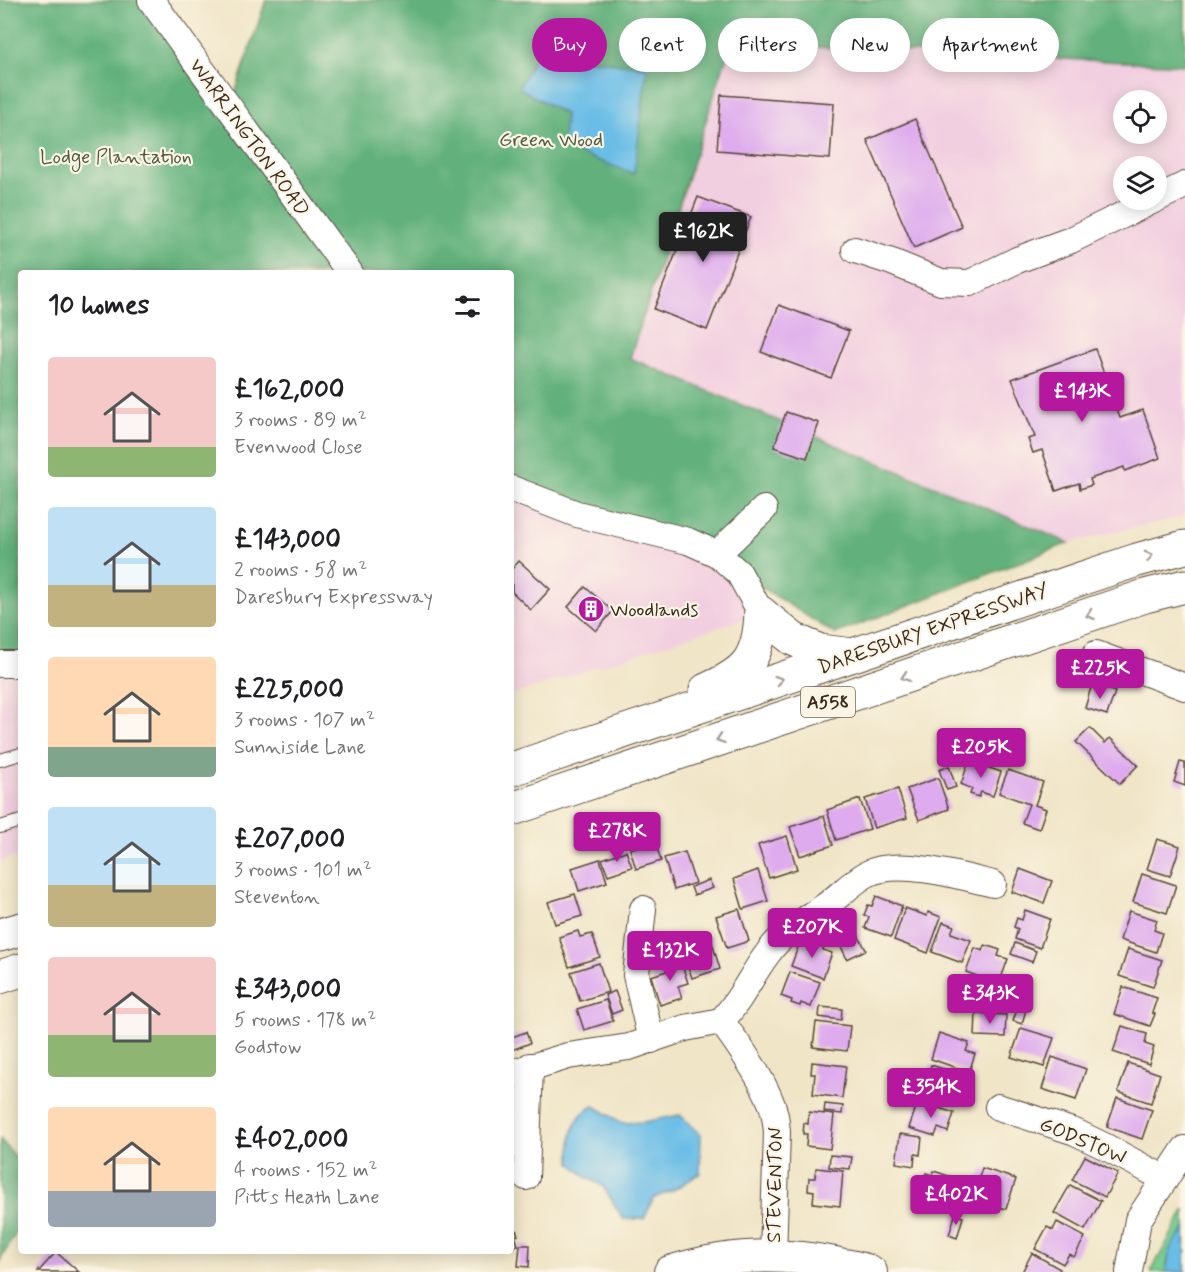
<!DOCTYPE html>
<meta charset="utf-8">
<style>
body{margin:0;font-family:Mynerve,sans-serif;background:#f6f6f6;color:#202124;height:100vh;display:flex;flex-direction:column;font-size:22px;white-space:nowrap}
*{box-sizing:border-box;margin:0}
p{font-size:20px;color:#757577}
.icon{flex:none;width:33px;height:33px;fill:none;stroke:currentColor;stroke-width:2;stroke-linecap:round;stroke-linejoin:round}
.map{position:relative;flex:1;overflow:hidden}
.side{position:absolute;left:18px;top:270px;width:496px;height:984px;display:flex;flex-direction:column;background:#fff;border-radius:6px;box-shadow:0 3px 15px #0003}
.side>*{flex:none}
.hud{position:absolute;left:532px;top:18px;width:562px;height:54px;display:flex;gap:12px}
.tools{position:absolute;left:1113px;top:90px;display:grid;gap:12px}
.tools a{display:grid;place-items:center;width:54px;height:54px;border-radius:50%;background:#fff;box-shadow:0 3px 15px #0003;font-size:30px}
.price{position:absolute;translate:-50% -51px;padding:0 14px;border-radius:6px;background:#b5179e;color:#fff;font-size:20px;line-height:39px;filter:drop-shadow(0 2px 3px #0008)}
.price::after{content:'';position:absolute;left:50%;top:36px;width:18px;height:14px;margin-left:-9px;background:inherit;clip-path:polygon(0 0,100% 0,50% 100%)}
.price.current{background:#222;color:#fff}
ul{padding:0;list-style:none}
li{display:flex;align-items:center;gap:18px;height:150px;padding:0 30px}
li span{display:grid;place-items:center;flex:none;width:168px;height:120px;border-radius:6px;color:#555}
li>.icon{margin-inline-start:auto}
span .icon{width:72px;height:72px;fill:#fffc;stroke-width:1}
li b{font-size:26px}
h2{display:flex;justify-content:space-between;align-items:center;height:72px;padding:0 30px;font-size:26px}
.chip{padding:0 21px;border-radius:27px;background:#fff;box-shadow:0 3px 15px #0003;font-size:21px;line-height:54px}
.chip.current{background:#b5179e;color:#fff}
.map>svg:first-child{display:block}
.built{fill:#f2cfe0;fill-rule:evenodd}
.green{fill:#79ce92;stroke:#5a7c58;stroke-width:1.5}
.forest{fill:#62b17c;stroke:#4e6e4d;stroke-width:1.5}
.water{fill:#6bbde7;stroke:#537482;stroke-width:1.5}
.building{fill:#deabee}
.lines{fill:none;stroke-linecap:round;stroke-linejoin:round}
.service-casing{stroke:#564637;stroke-width:14}
.minor-casing{stroke:#564637;stroke-width:28}
.tertiary-casing{stroke:#564637;stroke-width:34}
.primary-casing{stroke:#564637;stroke-width:35}
.service{stroke:#fff;stroke-width:12}
.minor{stroke:#fff;stroke-width:26}
.tertiary{stroke:#fff;stroke-width:32}
.primary{stroke:#fff;stroke-width:33}
.oneway{stroke:#a79f9a}
.labels{text-anchor:middle;stroke-width:4.5;stroke-linejoin:round;paint-order:stroke}
.shield{fill:#fcf5e5;stroke:#75675a;stroke-width:1.5}
.shield-label{font-size:18px;font-weight:bold;fill:#3b2a1e}
.street-label{font-size:20px;fill:#3b2a1e;stroke:#fcf5e5}
.park-label{font-size:20px;fill:#4e5b41;stroke:#fcf5e5}
.poi-label{font-size:20px;fill:#3b2a1e;stroke:#fcf5e5;text-anchor:start}
</style>
<div class="map">
<svg width="1185" height="1272" viewBox="0 0 1185 1272">
<rect width="100%" height="100%" fill="#fcf5e5"/>
<filter id="ink" filterUnits="userSpaceOnUse"><feTurbulence type="fractalNoise" baseFrequency=".0167" numOctaves="2"/><feDisplacementMap in="SourceGraphic" scale="12" xChannelSelector="R" yChannelSelector="G"/><feConvolveMatrix kernelMatrix="1 2 1 2 8 2 1 2 1" color-interpolation-filters="sRGB"/></filter>
<filter id="wash" filterUnits="userSpaceOnUse"><feTurbulence type="fractalNoise" baseFrequency=".008" numOctaves="4" result="noise"/><feDisplacementMap in="SourceGraphic" scale="24" xChannelSelector="R" yChannelSelector="G"/><feGaussianBlur stdDeviation="1.35" result="paint"/><feColorMatrix in="noise" values="0 0 0 0 0 0 0 0 0 0 0 0 0 0 0 0 0 1.4 0 .05"/><feComposite in="paint" operator="in"/></filter>
<g filter="url(#wash)">
<rect width="100%" height="100%" fill="#f0e5c7"/>
<g class="built">
<path d="M731,43L1185,65V516L1069,543L630,358ZM1124,100H1156V134H1124ZM1124,166H1156V200H1124Z"/>
<polygon points="512,489 717,554 761,613 512,695"/>
<polygon points="0,664 21,664 21,855 0,862"/>
</g>
<polygon class="green" points="1185,1209 1185,1272 1151,1272"/>
<g class="forest">
<polygon points="0,0 154,0 228,114 266,0 1185,0 1185,65 731,43 630,358 1069,543 835,634 739,573 512,489 512,273 21,273 21,664 0,664"/>
<polygon points="0,1139 21,1163 21,1224 0,1261"/>
</g>
<g class="water">
<polygon points="537,53 647,67 634,174 563,147 565,114 519,88"/>
<path d="M594,1106L622,1123L643,1122L680,1115L701,1135L700,1173L675,1189L654,1198L644,1219H623L603,1186L586,1177L571,1163C570,1140 570,1117 594,1106Z"/>
<polygon points="1185,1229 1185,1272 1166,1272 1170,1248"/>
</g>
<g id="blocks">
<g class="building">
<polygon points="721,95 834,103 830,159 717,150"/>
<polygon points="915,119 962,227 914,248 867,140"/>
<polygon points="698,197 751,217 707,330 654,309"/>
<polygon points="779,305 849,331 831,378 761,352"/>
<polygon points="1095,349 1120,418 1143,410 1160,458 1125,471 1124,467 1090,479 1092,485 1080,489 1079,483 1056,491 1042,450 1033,453 1028,439 1035,437 1012,379"/>
<polygon points="786,412 819,423 807,458 774,447"/>
<polygon points="519,561 550,589 531,610 512,592 512,569"/>
<polygon points="585,587 613,611 596,631 568,607"/>
<polygon points="1092,684 1115,692 1107,715 1085,708"/>
<polygon points="1090,728 1105,743 1110,738 1138,765 1120,784 1076,742"/>
<polygon points="969,761 1001,772 993,796 981,792 979,797 970,794 972,789 961,784"/>
<polygon points="1180,762 1185,763 1185,786 1174,782"/>
<polygon points="949,766 956,787 947,790 939,770"/>
<polygon points="1008,770 1043,782 1035,805 1046,809 1039,829 1022,823 1029,804 999,793"/>
<polygon points="938,778 949,809 919,820 907,789"/>
<polygon points="898,789 907,818 874,828 865,799"/>
<polygon points="860,799 870,829 836,840 827,810"/>
<polygon points="824,816 833,845 800,856 790,827"/>
<polygon points="787,836 797,869 769,878 758,845"/>
<polygon points="1157,839 1180,846 1170,876 1147,869"/>
<polygon points="655,841 661,861 636,869 630,849"/>
<polygon points="626,851 632,867 608,875 602,859"/>
<polygon points="685,852 695,883 674,890 664,858"/>
<polygon points="600,859 607,882 579,891 572,868"/>
<polygon points="1020,869 1052,881 1044,903 1012,892"/>
<polygon points="758,870 768,901 743,909 734,879"/>
<polygon points="1142,874 1176,885 1167,913 1133,902"/>
<polygon points="709,880 713,888 694,895 691,887"/>
<polygon points="575,894 582,916 555,924 548,902"/>
<polygon points="876,896 902,906 891,937 865,928 869,917 864,915 868,905 872,906"/>
<polygon points="905,908 927,916 928,912 941,917 928,953 894,940"/>
<polygon points="739,909 749,941 727,948 716,916"/>
<polygon points="1025,910 1050,919 1040,948 1015,939 1018,929 1014,927 1017,918 1022,920"/>
<polygon points="1129,911 1157,920 1154,930 1162,933 1156,952 1120,940"/>
<polygon points="943,922 954,926 951,933 971,940 962,963 932,952"/>
<polygon points="578,931 580,937 592,934 600,957 569,967 559,937"/>
<polygon points="857,933 866,950 847,959 839,942"/>
<polygon points="710,936 720,969 692,978 681,945"/>
<polygon points="812,940 824,945 823,950 832,953 823,978 791,966 800,942 810,945"/>
<polygon points="1015,943 1036,951 1032,962 1011,954"/>
<polygon points="985,945 1000,950 998,956 1008,959 999,984 966,972 975,948 983,951"/>
<polygon points="1128,949 1162,960 1153,987 1119,976"/>
<polygon points="679,956 688,983 678,986 682,998 660,1005 651,976 670,970 667,960"/>
<polygon points="599,963 608,992 580,1001 571,972"/>
<polygon points="790,972 820,982 811,1007 801,1003 800,1006 791,1003 792,1000 781,996"/>
<polygon points="1123,987 1157,998 1152,1013 1155,1014 1150,1026 1114,1014"/>
<polygon points="615,991 622,1010 612,1014 605,995"/>
<polygon points="606,1000 613,1021 584,1030 577,1009"/>
<polygon points="1019,1004 1027,1006 1022,1024 1013,1021"/>
<polygon points="820,1007 842,1009 841,1020 819,1017"/>
<polygon points="976,1013 1006,1015 1005,1037 975,1036"/>
<polygon points="816,1022 850,1026 847,1051 813,1047"/>
<polygon points="1122,1026 1147,1034 1145,1044 1154,1047 1149,1064 1113,1052"/>
<polygon points="1021,1028 1054,1038 1044,1067 1011,1057"/>
<polygon points="526,1032 530,1043 512,1050 512,1037"/>
<polygon points="939,1033 969,1043 966,1051 975,1054 969,1072 931,1059"/>
<polygon points="1052,1057 1086,1069 1076,1100 1042,1089"/>
<polygon points="812,1062 846,1066 842,1098 813,1094 815,1074 811,1074"/>
<polygon points="1128,1063 1160,1074 1151,1103 1118,1092"/>
<polygon points="931,1065 968,1077 958,1106 922,1094"/>
<polygon points="1117,1098 1152,1110 1142,1139 1107,1127"/>
<polygon points="918,1101 954,1113 948,1132 938,1128 935,1136 909,1128"/>
<polygon points="825,1104 843,1106 842,1114 824,1112"/>
<polygon points="809,1112 834,1115 830,1149 806,1146 807,1134 803,1134 804,1123 808,1124"/>
<polygon points="900,1134 922,1137 920,1155 915,1154 914,1166 896,1163"/>
<polygon points="830,1155 852,1157 850,1169 829,1167"/>
<polygon points="1085,1156 1118,1173 1105,1197 1072,1180"/>
<polygon points="816,1168 843,1171 840,1206 813,1203 814,1191 808,1190 809,1178 815,1178"/>
<polygon points="982,1168 1016,1179 1006,1209 983,1202 986,1194 975,1190"/>
<polygon points="934,1171 966,1182 958,1205 929,1196 926,1204 916,1201 926,1173 932,1175"/>
<polygon points="1070,1185 1101,1201 1085,1230 1054,1213"/>
<polygon points="955,1215 963,1217 957,1238 949,1235"/>
<polygon points="1057,1222 1085,1237 1074,1257 1069,1254 1063,1264 1035,1249 1047,1227 1053,1230"/>
<polygon points="514,1224 518,1235 515,1236 518,1245 512,1247 512,1225"/>
<polygon points="520,1245 530,1245 529,1267 518,1266"/>
<polygon points="56,1252 79,1272 38,1272"/>
<polygon points="1032,1253 1060,1269 1059,1272 1022,1272"/>
</g>
</g>
</g>
<g filter="url(#ink)">
<use href="#blocks" fill-opacity="0" stroke="#564637" stroke-width="1.5"/>
<g class="lines">
<defs>
<g id="service">
<polyline points="0,760 21,754"/>
<polyline points="0,827 21,821"/>
</g>
<g id="minor">
<polyline points="151,0 350,273"/>
<polyline points="855,250 892,262 941,282 970,283 1017,260 1071,240 1185,185"/>
<polyline points="512,489 577,514 688,541 717,554 739,573 761,613"/>
<polyline points="717,554 764,509"/>
<polyline points="1096,654 1185,687"/>
<polyline points="0,664 21,664"/>
<polyline points="643,909 636,975 651,1040"/>
<path d="M721,1021C741,1001 751,975 768,953C782,933 804,921 824,907C838,897 852,882 867,874C897,858 961,876 993,884"/>
<path d="M512,1073L568,1056L629,1047L685,1028L721,1021C738,1044 759,1073 770,1100C775,1110 776,1121 777,1132L773,1256"/>
<polyline points="998,1107 1075,1132 1104,1146 1165,1179"/>
<polyline points="526,1177 530,1066"/>
<polyline points="1129,1272 1138,1220 1185,1149"/>
</g>
<path id="tertiary" d="M670,1272C724,1254 780,1252 835,1263C847,1266 860,1267 871,1272"/>
<g id="primary">
<polyline points="761,613 793,639 820,651 853,655"/>
<path d="M706,690C747,672 759,659 761,613"/>
<polyline points="512,769 1137,560 1185,547"/>
<polyline points="512,809 1145,596 1185,586"/>
<polyline points="0,935 21,929"/>
<polyline points="0,977 21,970"/>
</g>
</defs>
<use href="#service" class="service-casing"/>
<use href="#minor" class="minor-casing"/>
<use href="#tertiary" class="tertiary-casing"/>
<use href="#primary" class="primary-casing"/>
<use href="#service" class="service"/>
<use href="#minor" class="minor"/>
<use href="#tertiary" class="tertiary"/>
<use href="#primary" class="primary"/>
</g>
<defs><path id="oneway-chevron" d="M-2-3.5L2.5 0L-2 3.5" fill="none" stroke-width="1.6" stroke-linecap="round" stroke-linejoin="round" transform="scale(1.5)"/></defs>
<g class="oneway">
<use href="#oneway-chevron" transform="translate(1149 556) rotate(-14)"/>
<use href="#oneway-chevron" transform="translate(1090 615) rotate(161)"/>
<use href="#oneway-chevron" transform="translate(905 677) rotate(161)"/>
<use href="#oneway-chevron" transform="translate(779 680) rotate(-18)"/>
<use href="#oneway-chevron" transform="translate(720 739) rotate(161)"/>
</g>
</g>
<defs>
<symbol id="building-disc" viewBox="-11 -11 22 22"><circle r="9.5" fill="#b5179e" stroke="#fcf5e5"/><path d="M-4-6H4V6H1V3H-1V6H-4ZM-2.5-4.3h1.7v1.8h-1.7ZM.8-4.3h1.7v1.8H.8ZM-2.5-1h1.7V.8h-1.7ZM.8-1h1.7V.8H.8Z" fill="#fff"/></symbol>
</defs>
<g fill-rule="evenodd">
<use href="#building-disc" x="576" y="594" width="30" height="30"/>
</g>
<g class="labels">
<rect class="shield" x="801" y="687" width="54" height="30" rx="4.5"/>
<g class="shield-label">
<text x="828" y="708">A558</text>
</g>
<g class="street-label">
<text transform="translate(250 137) rotate(54)" y="7">WARRINGTON ROAD</text>
<text transform="translate(933 628) rotate(-19)" y="7">DARESBURY EXPRESSWAY</text>
<text transform="translate(1083 1140) rotate(23)" y="7">GODSTOW</text>
<text transform="translate(774 1185) rotate(-89)" y="7">STEVENTON</text>
</g>
<g class="park-label">
<text x="551" y="146">Green Wood</text>
<text x="116" y="163">Lodge Plantation</text>
</g>
<g class="poi-label">
<text x="610" y="616">Woodlands</text>
</g>
</g>
</svg>
<div class="tools">
<a><svg class="icon" aria-label="locate" viewBox="0 0 24 24"><circle cx="12" cy="12" r="6"/><path d="M12 2v4M12 18v4M2 12h4M18 12h4"/></svg></a>
<a><svg class="icon" aria-label="layers" viewBox="0 0 24 24"><path d="M12 4l9 5-9 5-9-5zM3 14l9 5 9-5"/></svg></a>
</div>
<b class="price current" style="left:703px;top:263px">£162K</b>
<b class="price" style="left:1082px;top:423px">£143K</b>
<b class="price" style="left:1100px;top:700px">£225K</b>
<b class="price" style="left:981px;top:779px">£205K</b>
<b class="price" style="left:617px;top:863px">£278K</b>
<b class="price" style="left:812px;top:959px">£207K</b>
<b class="price" style="left:670px;top:982px">£132K</b>
<b class="price" style="left:990px;top:1025px">£343K</b>
<b class="price" style="left:931px;top:1119px">£354K</b>
<b class="price" style="left:956px;top:1226px">£402K</b>
<div class="hud">
<a class="chip current">Buy</a>
<a class="chip">Rent</a>
<a class="chip">Filters</a>
<a class="chip">New</a>
<a class="chip">Apartment</a>
</div>
<section class="side">
<h2>10 homes<svg class="icon" aria-label="filters" viewBox="0 0 24 24"><path d="M4 7h16M4 17h16"/><circle cx="9" cy="7" r="2"/><circle cx="15" cy="17" r="2"/></svg></h2>
<ul>
<li><span style="background:linear-gradient(#f6c9c9 75%,#8fb573 0)"><svg class="icon" aria-label="home" viewBox="0 0 24 24"><path d="M3 11l9-7 9 7M6 9v11h12V9"/></svg></span><div><b>£162,000</b><p>3 rooms · 89 m²</p><p>Evenwood Close</p></div></li>
<li><span style="background:linear-gradient(#bfe0f5 65%,#c2b280 0)"><svg class="icon" aria-label="home" viewBox="0 0 24 24"><path d="M3 11l9-7 9 7M6 9v11h12V9"/></svg></span><div><b>£143,000</b><p>2 rooms · 58 m²</p><p>Daresbury Expressway</p></div></li>
<li><span style="background:linear-gradient(#ffd9b3 75%,#7fa58c 0)"><svg class="icon" aria-label="home" viewBox="0 0 24 24"><path d="M3 11l9-7 9 7M6 9v11h12V9"/></svg></span><div><b>£225,000</b><p>3 rooms · 107 m²</p><p>Sunniside Lane</p></div></li>
<li><span style="background:linear-gradient(#bfe0f5 65%,#c2b280 0)"><svg class="icon" aria-label="home" viewBox="0 0 24 24"><path d="M3 11l9-7 9 7M6 9v11h12V9"/></svg></span><div><b>£207,000</b><p>3 rooms · 101 m²</p><p>Steventon</p></div></li>
<li><span style="background:linear-gradient(#f6c9c9 65%,#8fb573 0)"><svg class="icon" aria-label="home" viewBox="0 0 24 24"><path d="M3 11l9-7 9 7M6 9v11h12V9"/></svg></span><div><b>£343,000</b><p>5 rooms · 178 m²</p><p>Godstow</p></div></li>
<li><span style="background:linear-gradient(#ffd9b3 70%,#9aa5b1 0)"><svg class="icon" aria-label="home" viewBox="0 0 24 24"><path d="M3 11l9-7 9 7M6 9v11h12V9"/></svg></span><div><b>£402,000</b><p>4 rooms · 152 m²</p><p>Pitts Heath Lane</p></div></li>
</ul>
</section>
</div>
